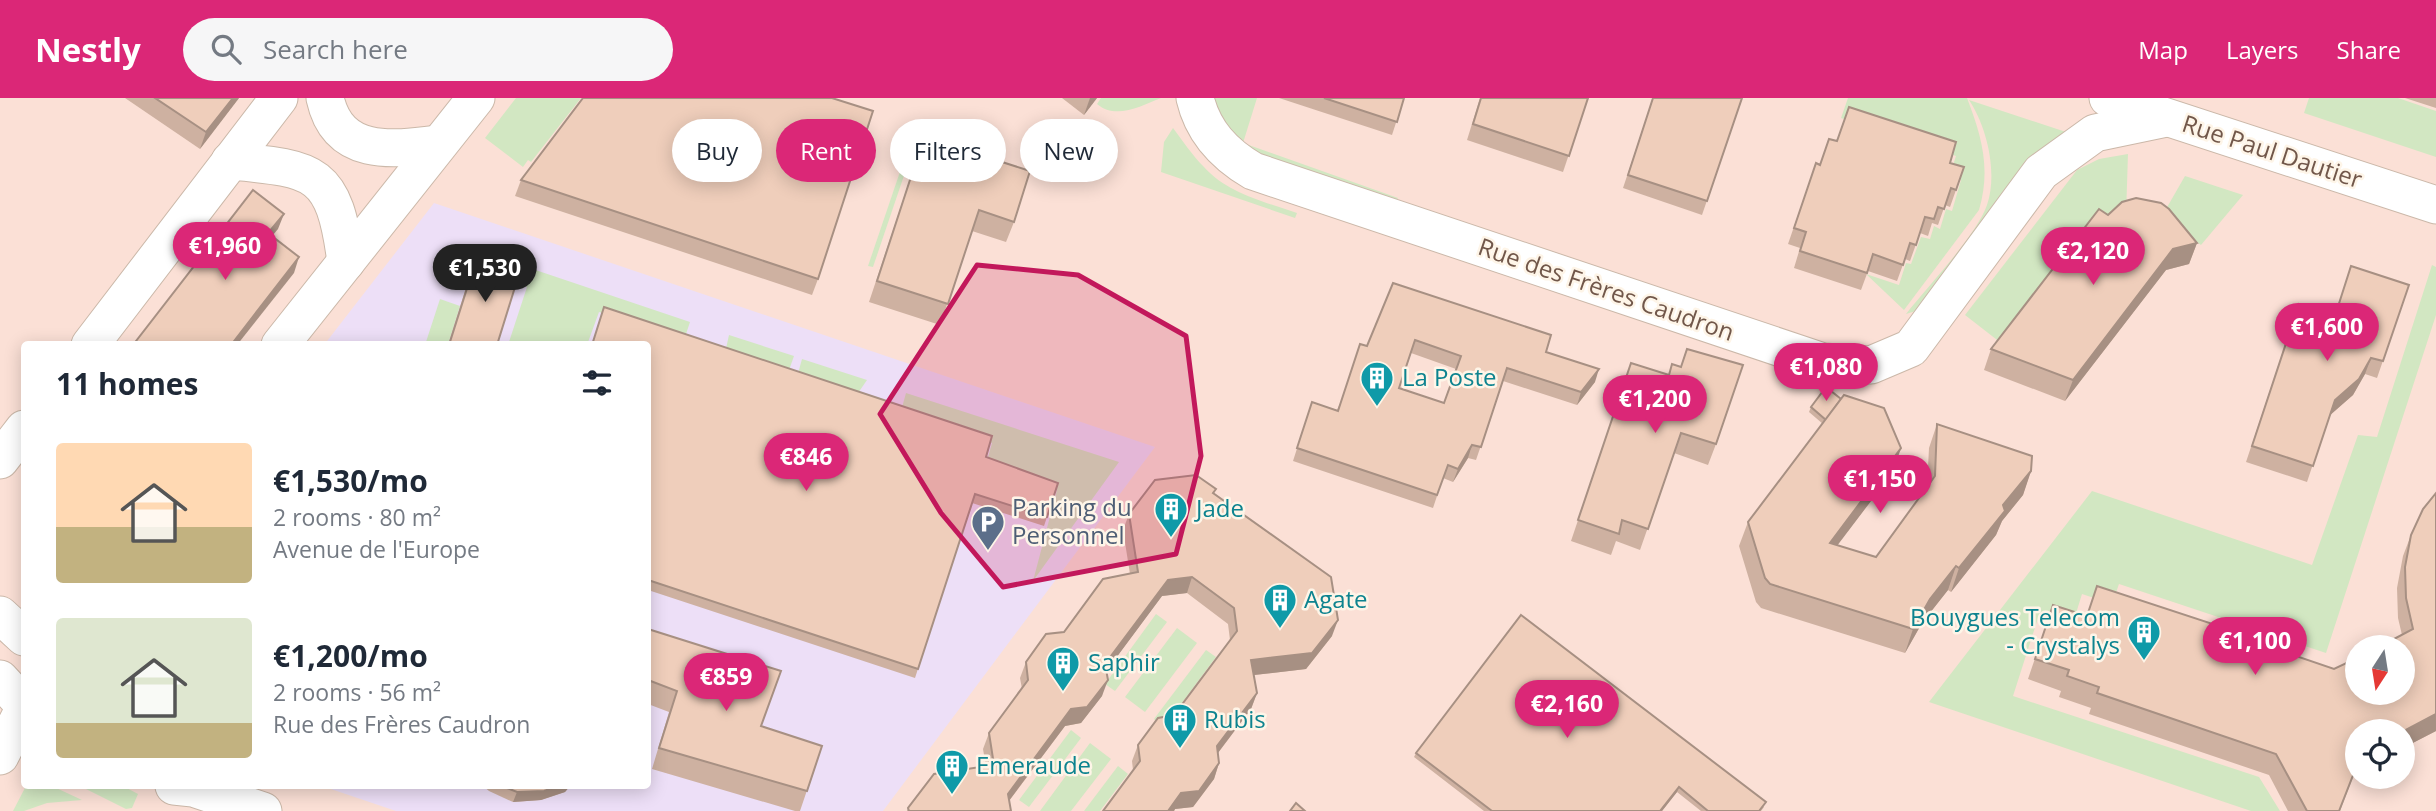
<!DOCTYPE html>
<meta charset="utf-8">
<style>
body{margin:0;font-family:"Open Sans",sans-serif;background:#f6f6f7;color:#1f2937;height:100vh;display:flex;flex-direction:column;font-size:26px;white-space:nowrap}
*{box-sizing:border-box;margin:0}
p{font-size:23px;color:#747a83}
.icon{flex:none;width:38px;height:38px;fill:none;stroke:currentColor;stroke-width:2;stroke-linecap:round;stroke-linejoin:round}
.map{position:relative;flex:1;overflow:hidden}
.details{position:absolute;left:21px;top:243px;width:630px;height:448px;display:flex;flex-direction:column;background:#fff;border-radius:7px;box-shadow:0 4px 18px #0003}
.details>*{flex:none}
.guide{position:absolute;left:672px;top:21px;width:665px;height:63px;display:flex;gap:14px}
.needle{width:46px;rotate:192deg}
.controls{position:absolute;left:2345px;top:537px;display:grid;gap:14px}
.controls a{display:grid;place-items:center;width:70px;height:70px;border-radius:50%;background:#fff;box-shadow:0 4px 18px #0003;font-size:35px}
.price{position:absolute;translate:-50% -60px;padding:0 16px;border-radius:24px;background:#db2777;color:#fff;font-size:23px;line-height:46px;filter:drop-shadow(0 2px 4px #0008)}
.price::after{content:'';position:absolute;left:50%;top:42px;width:21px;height:16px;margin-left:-10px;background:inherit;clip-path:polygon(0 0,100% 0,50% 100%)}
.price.on{background:#222;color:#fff}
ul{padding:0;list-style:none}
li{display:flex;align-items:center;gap:21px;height:175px;padding:0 35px}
li span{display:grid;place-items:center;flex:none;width:196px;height:140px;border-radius:7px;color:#555}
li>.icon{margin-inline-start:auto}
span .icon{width:84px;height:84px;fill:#fffc;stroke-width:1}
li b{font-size:30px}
h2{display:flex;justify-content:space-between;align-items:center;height:84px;padding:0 35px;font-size:30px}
.pill{padding:0 24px;border-radius:32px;background:#fff;box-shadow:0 4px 18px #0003;font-size:24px;line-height:63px}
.pill.on{background:#db2777;color:#fff}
header{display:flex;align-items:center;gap:42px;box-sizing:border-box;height:98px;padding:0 35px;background:#db2777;color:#fff}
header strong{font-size:33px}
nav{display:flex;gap:38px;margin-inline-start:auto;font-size:24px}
.search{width:490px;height:63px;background:#f6f6f7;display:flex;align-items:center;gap:18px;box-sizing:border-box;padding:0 24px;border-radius:38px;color:#747a83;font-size:26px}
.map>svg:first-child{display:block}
.commercial{fill:#fbe0d6;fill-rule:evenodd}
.education{fill:#eddff7}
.green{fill:#d2e7c2}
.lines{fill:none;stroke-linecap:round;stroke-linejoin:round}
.minor-casing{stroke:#cbb8a9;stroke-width:39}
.minor{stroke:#fff;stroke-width:37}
.wall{fill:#ceb1a1;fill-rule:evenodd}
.shaded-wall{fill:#a79083}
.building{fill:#efcebb;stroke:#a79083;stroke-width:2;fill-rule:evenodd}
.marked{fill:#c2185b;fill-opacity:0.2;stroke:#c2185b;stroke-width:5;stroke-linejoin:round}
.labels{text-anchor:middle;stroke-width:5;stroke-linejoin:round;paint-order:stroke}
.street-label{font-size:24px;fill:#71574a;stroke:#fef5e8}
.culture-label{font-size:24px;fill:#0d838f;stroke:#fef5e8;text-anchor:start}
.service-label{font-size:24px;fill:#4e5e75;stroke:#fef5e8;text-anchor:start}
</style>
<header>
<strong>Nestly</strong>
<div class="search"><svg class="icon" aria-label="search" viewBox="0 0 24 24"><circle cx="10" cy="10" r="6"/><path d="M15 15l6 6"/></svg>Search here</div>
<nav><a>Map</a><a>Layers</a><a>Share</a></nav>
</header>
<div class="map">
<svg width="2436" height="713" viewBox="0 0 2436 713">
<rect width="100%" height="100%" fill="#fbf0e2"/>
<path class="commercial" d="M0,0H2436V713H0ZM24,247H648V688H24ZM2357,550H2403V595H2357ZM2357,634H2403V679H2357Z"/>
<polygon class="education" points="434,105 1155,349 883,713 396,713 322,688 648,688 648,247 324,247"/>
<g class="green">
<polygon points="516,0 581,0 531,64 528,62 523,69 485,40"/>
<path d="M1101,0H1161C1141,8 1116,22 1097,6Z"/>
<polygon points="1209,0 1257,0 1243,45 1398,100 1393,107 1237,49"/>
<path d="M1848,0H1967C1982,39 1991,71 1979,112L1904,212L1866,176L1899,187L1906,165L1911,166L1921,139L1930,141L1934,128L1940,131L1946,111L1952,113L1961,82L1949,79L1956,58L1841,20Z"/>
<polygon points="2309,0 2398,0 2436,13 2436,59 2304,15"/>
<path d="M1969,2L2066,34L1919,212L1906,216C1928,188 1976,138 1987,107C1998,75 1987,29 1969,2Z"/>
<path d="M1173,30C1183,43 1192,57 1204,69C1227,95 1265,104 1297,115L1295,120L1161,74L1164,44Z"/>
<polygon points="906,56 911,57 873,169 868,168"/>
<polygon points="2128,56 2126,118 2001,245 1965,217 2077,72 2099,61"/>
<polygon points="2185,78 2243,97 2201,147 2162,118"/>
<polygon points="500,160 690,224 684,242 599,214 587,247 508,247 527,189 492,178"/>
<polygon points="2432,167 2436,169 2436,217 2326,555 2119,486 2112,506 2082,496 2073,525 2039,517 2013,598 2259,679 2280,713 2251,713 1929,604 2092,393 2312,467 2358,337 2377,339"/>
<polygon points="440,201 460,208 448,247 425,247"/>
<polygon points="729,237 794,258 788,275 725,255"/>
<polygon points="802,261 867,282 856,298 797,279"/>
<polygon points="906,295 1119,364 1033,483 1057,392 986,366 992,345 901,313"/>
<polygon points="1156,516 1167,524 1115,593 1105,586"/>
<polygon points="1177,530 1197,545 1145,614 1125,599"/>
<polygon points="1206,552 1216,559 1164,629 1154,621"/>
<polygon points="1071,632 1081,640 1029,709 1019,702"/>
<polygon points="1090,645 1111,661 1071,713 1040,713"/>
<polygon points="1118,668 1128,676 1100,713 1084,713"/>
<polygon points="26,688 52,688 82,702 47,705 24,713 13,713"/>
<polygon points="80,688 123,688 138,696 132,710 126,711"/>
</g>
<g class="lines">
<defs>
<g id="minor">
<path d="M325,0C338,59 391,52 438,46"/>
<path d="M1195,0C1203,34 1224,56 1253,73L1823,264L1871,267L1911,250L2041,74L2095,35L2167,20"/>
<polyline points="2108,0 2436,107"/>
<path d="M230,63C316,71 334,72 346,164"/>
<polyline points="90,247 279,0"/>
<polyline points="280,247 476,0"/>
<polyline points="0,362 24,331"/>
<polyline points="0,517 24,539"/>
<polyline points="0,581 24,607"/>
<polyline points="0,658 24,611"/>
<polyline points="174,688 193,690 263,713"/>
</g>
</defs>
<use href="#minor" class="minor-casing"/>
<use href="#minor" class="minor"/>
</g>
<g class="wall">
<polygon points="125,0 239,0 200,51"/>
<polygon points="1062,0 1097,0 1084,17"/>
<polygon points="1279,0 1404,0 1392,37"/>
<polygon points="1480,0 1588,0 1563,74 1467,42"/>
<polygon points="1653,0 1742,0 1702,117 1623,90"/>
<polygon points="2405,0 2436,0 2436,10"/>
<polygon points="1072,29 1094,47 1093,52 1079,69 1062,55"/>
<polygon points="924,39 1014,124 1006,144 972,133 940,227 869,204"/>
<polygon points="1816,65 1820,66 1950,65 1956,92 1950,109 1945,107 1938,127 1932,125 1928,138 1920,135 1910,163 1905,161 1897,183 1868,173 1861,192 1794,170 1800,150 1788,146"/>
<polygon points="521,82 818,181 812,197 515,98"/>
<polygon points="2108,117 2197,145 2189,166 2166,172 2065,303 1984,272 1991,251"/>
<polygon points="477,159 497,247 448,247 469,180"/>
<path d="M1393,185L1546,254L1595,284L1577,307L1503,283L1476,362L1468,360L1453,384L1443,380L1433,410L1293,363L1312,304L1337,312L1367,248ZM1411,255L1456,271L1444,305L1399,290Z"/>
<polygon points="2409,187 2377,280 2365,276 2353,297 2329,318 2307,384 2246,364 2293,223 2334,218"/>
<polygon points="648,247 986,359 1047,419 1044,428 972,405 915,580 648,492"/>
<polygon points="1687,251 1716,346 1708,367 1674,355 1640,452 1616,443 1611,457 1571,443 1631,265 1668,277 1681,269"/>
<polygon points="1811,309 1893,374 1837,447 1876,459 1927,389 1929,350 1937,326 2031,373 2023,397 2002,423 1996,437 1951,494 1948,492 1922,525 1905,555 1761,510 1756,504 1739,448 1748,424 1823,326 1809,314"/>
<polygon points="1216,391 1214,396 1332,538 1306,571 1254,577 1257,595 1251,611 1218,655 1219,665 1214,681 1193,709 1175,711 1174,713 1103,713 1133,672 1132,663 1138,647 1174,617 1230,542 1228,526 1187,495 1162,498 1106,573 1102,598 1081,625 1065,628 1009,703 1011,713 907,713 908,710 986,668 983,651 989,635 1022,591 1020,580 1026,564 1064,534 1130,476 1123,432 1129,416"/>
<polygon points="2411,437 2436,633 2403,650 2403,634 2357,634 2357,673 2355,674 2340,713 2288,713 2269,677 2089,616 2091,610 2059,599 2061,593 2028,581 2053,507 2086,518 2290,556 2334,571 2402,537 2398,520 2397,490 2403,458"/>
<polygon points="1521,517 1764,709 1761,713 1701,713 1677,694 1662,713 1484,713 1414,659 1416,655"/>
<polygon points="648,531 761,628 822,648 800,713 795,713 652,671 669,614 648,606"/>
<polygon points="483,688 570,688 565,694 541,702 513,704 489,693"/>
</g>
<g class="shaded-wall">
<polygon points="233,0 239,0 200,51 206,34"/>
<polygon points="1090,0 1097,0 1084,17"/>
<polygon points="1094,47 1093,52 1079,69 1081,64"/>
<polygon points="284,116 278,131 262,150 268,135"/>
<polygon points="2197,145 2189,166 2166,172 2065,303 2073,282 2173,151"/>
<polygon points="299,159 294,175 237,247 231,247"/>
<polygon points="2371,260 2365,276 2353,297 2329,318 2335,302"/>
<polygon points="1599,271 1595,284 1577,307 1581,294"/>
<polygon points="1472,347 1468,360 1453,384 1458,371"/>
<polygon points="1901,350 1893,374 1821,469 1830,445"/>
<polygon points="2031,373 2023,397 2002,423 1996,437 1951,494 1959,470 2003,407"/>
<polygon points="1956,468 1948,492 1922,525 1905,555 1913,531 1930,501"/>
<polygon points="1192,479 1187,495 1162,498 1099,583 1105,566 1168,482"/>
<polygon points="1338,522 1332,538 1306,571 1245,578 1251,562"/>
<polygon points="1108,582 1102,598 1081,625 1065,628 1002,712 1008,696 1071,611"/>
<polygon points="1257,595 1251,611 1211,664 1217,648"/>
<polygon points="2436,616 2436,633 2403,650 2403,634 2402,634"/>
<polygon points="1219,665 1214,681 1193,709 1175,711 1174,713 1168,713 1181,695"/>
<polygon points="559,688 570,688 565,694 541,702 513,704 517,694"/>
<polygon points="1679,689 1677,694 1662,713 1660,713"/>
</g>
<g class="building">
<polygon points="155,0 233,0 206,34"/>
<polygon points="583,0 832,0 873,13 818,181 521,82"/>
<polygon points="1324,0 1404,0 1397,24"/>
<polygon points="1481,0 1588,0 1569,58 1473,26"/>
<polygon points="1653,0 1742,0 1707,103 1628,77"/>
<polygon points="1849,9 1956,44 1950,65 1964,69 1956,92 1951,90 1944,111 1938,109 1934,121 1925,119 1916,147 1910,145 1903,167 1873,156 1867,175 1800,153 1806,134 1794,130 1816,65 1820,67 1829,41 1837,43"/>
<polygon points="1072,29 1094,47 1081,64 1063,50"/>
<polygon points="924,39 1030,73 1014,124 979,112 948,206 877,183"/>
<polygon points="253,92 284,116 268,135 299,159 231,247 133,247"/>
<polygon points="2136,100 2161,105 2169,111 2197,145 2173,151 2073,282 1991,251 2099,111 2108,117 2122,104"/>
<polygon points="477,159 520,173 497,247 449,247"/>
<polygon points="2351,168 2409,187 2383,263 2371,260 2359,281 2335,302 2313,368 2252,348 2299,206 2335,218"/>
<path d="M1393,185L1551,237L1546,254L1599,271L1581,294L1507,270L1481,349L1472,347L1458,371L1448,367L1437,397L1297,350L1312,304L1338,313L1360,246L1367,248ZM1415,242L1461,258L1444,305L1399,290Z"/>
<polygon points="604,209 992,338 986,359 1058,385 1047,419 975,396 918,571 648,482 648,247 592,247"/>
<polygon points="1687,251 1743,267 1716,346 1681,335 1648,431 1622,422 1619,436 1578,422 1631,265 1669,277 1672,266 1681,269"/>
<polygon points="1826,289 1841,301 1826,322 1811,309"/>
<polygon points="1844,297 1884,310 1901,350 1830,445 1876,459 1935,378 1937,326 2032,358 2031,373 2003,407 2005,413 1959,470 1956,468 1930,501 1913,531 1770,486 1765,480 1748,424"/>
<polygon points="1196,377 1216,391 1213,395 1331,479 1338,522 1312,555 1251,562 1257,595 1217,648 1219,665 1199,693 1181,695 1168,713 1103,713 1140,663 1138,647 1158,620 1174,617 1237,533 1234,510 1192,479 1168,482 1105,566 1108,582 1087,609 1071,611 1008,696 1011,713 909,713 908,710 934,676 994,667 989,635 1028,582 1026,564 1046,536 1064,534 1103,481 1138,474 1129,416 1155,382"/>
<polygon points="2436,395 2436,616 2402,634 2357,634 2357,667 2339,713 2307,713 2276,656 2097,595 2099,589 2067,578 2069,572 2035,561 2053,507 2087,518 2097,488 2292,552 2290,556 2334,571 2357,560 2357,595 2403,595 2403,550 2377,550 2413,531 2406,500 2405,469 2411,437 2423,411"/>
<polygon points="1521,517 1766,704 1759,713 1708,713 1679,689 1660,713 1492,713 1416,655"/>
<polygon points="648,531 781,573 761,628 822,648 807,693 659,650 677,593 648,582"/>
<polygon points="502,688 559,688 544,693 517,694"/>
<polygon points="1296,705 1305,713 1290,713"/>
</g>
<path class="marked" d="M977,167L1078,177L1186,238L1201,358L1176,456L1003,489L941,415L880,316Z"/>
<defs>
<symbol id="building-pin" viewBox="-11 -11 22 30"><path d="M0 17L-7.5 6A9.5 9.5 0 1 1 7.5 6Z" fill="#0f9aa8" stroke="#fef5e8"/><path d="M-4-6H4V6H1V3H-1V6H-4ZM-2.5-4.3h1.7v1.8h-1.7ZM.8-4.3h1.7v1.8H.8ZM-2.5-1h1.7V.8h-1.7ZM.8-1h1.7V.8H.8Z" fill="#fff"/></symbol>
<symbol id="parking-pin" viewBox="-11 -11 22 30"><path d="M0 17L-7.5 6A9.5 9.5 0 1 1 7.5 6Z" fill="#5c6f8a" stroke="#fef5e8"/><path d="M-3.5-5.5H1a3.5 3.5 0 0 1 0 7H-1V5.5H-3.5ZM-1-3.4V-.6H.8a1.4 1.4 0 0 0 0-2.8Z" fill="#fff"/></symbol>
</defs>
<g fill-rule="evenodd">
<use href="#building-pin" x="1358" y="261" width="38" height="52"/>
<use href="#building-pin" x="1152" y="392" width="38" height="52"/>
<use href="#parking-pin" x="969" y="405" width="38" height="52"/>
<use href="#building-pin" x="1261" y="483" width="38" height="52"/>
<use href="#building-pin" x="2125" y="515" width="38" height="52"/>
<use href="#building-pin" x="1044" y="546" width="38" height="52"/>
<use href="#building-pin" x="1161" y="603" width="38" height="52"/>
<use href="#building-pin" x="933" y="649" width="38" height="52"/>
</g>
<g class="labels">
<g class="street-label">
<text transform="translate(2272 54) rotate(18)" y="8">Rue Paul Dautier</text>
<text transform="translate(1606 192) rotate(19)" y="8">Rue des Frères Caudron</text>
</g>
<g class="culture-label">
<text x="1402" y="288">La Poste</text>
<text x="1196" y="419">Jade</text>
<text x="1304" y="510">Agate</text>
<text x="2120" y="528" text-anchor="end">Bouygues Telecom<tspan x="2120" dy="28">- Crystalys</tspan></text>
<text x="1088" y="573">Saphir</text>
<text x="1204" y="630">Rubis</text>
<text x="976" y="676">Emeraude</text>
</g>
<g class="service-label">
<text x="1012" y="418">Parking du<tspan x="1012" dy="28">Personnel</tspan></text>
</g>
</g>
</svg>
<div class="controls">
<a><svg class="needle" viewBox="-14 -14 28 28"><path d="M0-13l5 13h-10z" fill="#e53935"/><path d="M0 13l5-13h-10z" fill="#747a83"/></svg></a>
<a><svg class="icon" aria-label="locate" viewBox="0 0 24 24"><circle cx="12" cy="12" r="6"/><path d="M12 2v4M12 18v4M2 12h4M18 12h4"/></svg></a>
</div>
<b class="price" style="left:225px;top:184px">€1,960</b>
<b class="price" style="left:2093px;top:189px">€2,120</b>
<b class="price on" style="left:485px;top:206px">€1,530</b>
<b class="price" style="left:2327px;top:265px">€1,600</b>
<b class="price" style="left:1826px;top:305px">€1,080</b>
<b class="price" style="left:1655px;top:337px">€1,200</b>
<b class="price" style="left:806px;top:395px">€846</b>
<b class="price" style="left:1880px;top:417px">€1,150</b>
<b class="price" style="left:2255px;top:579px">€1,100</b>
<b class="price" style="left:726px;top:615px">€859</b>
<b class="price" style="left:1567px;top:642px">€2,160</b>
<div class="guide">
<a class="pill">Buy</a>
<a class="pill on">Rent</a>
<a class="pill">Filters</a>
<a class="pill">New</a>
</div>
<section class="details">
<h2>11 homes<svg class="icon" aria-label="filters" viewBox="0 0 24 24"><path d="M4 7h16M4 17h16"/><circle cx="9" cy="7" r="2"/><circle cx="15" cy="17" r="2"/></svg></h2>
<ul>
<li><span style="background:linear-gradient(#ffd9b3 60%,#c2b280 0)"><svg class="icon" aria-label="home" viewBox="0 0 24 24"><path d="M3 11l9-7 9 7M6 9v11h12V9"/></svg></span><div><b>€1,530/mo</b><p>2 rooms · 80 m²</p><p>Avenue de l'Europe</p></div></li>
<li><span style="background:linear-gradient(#dfe7d0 75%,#c2b280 0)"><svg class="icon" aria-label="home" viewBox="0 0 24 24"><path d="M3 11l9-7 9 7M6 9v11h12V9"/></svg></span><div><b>€1,200/mo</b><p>2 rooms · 56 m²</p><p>Rue des Frères Caudron</p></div></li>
</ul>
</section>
</div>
